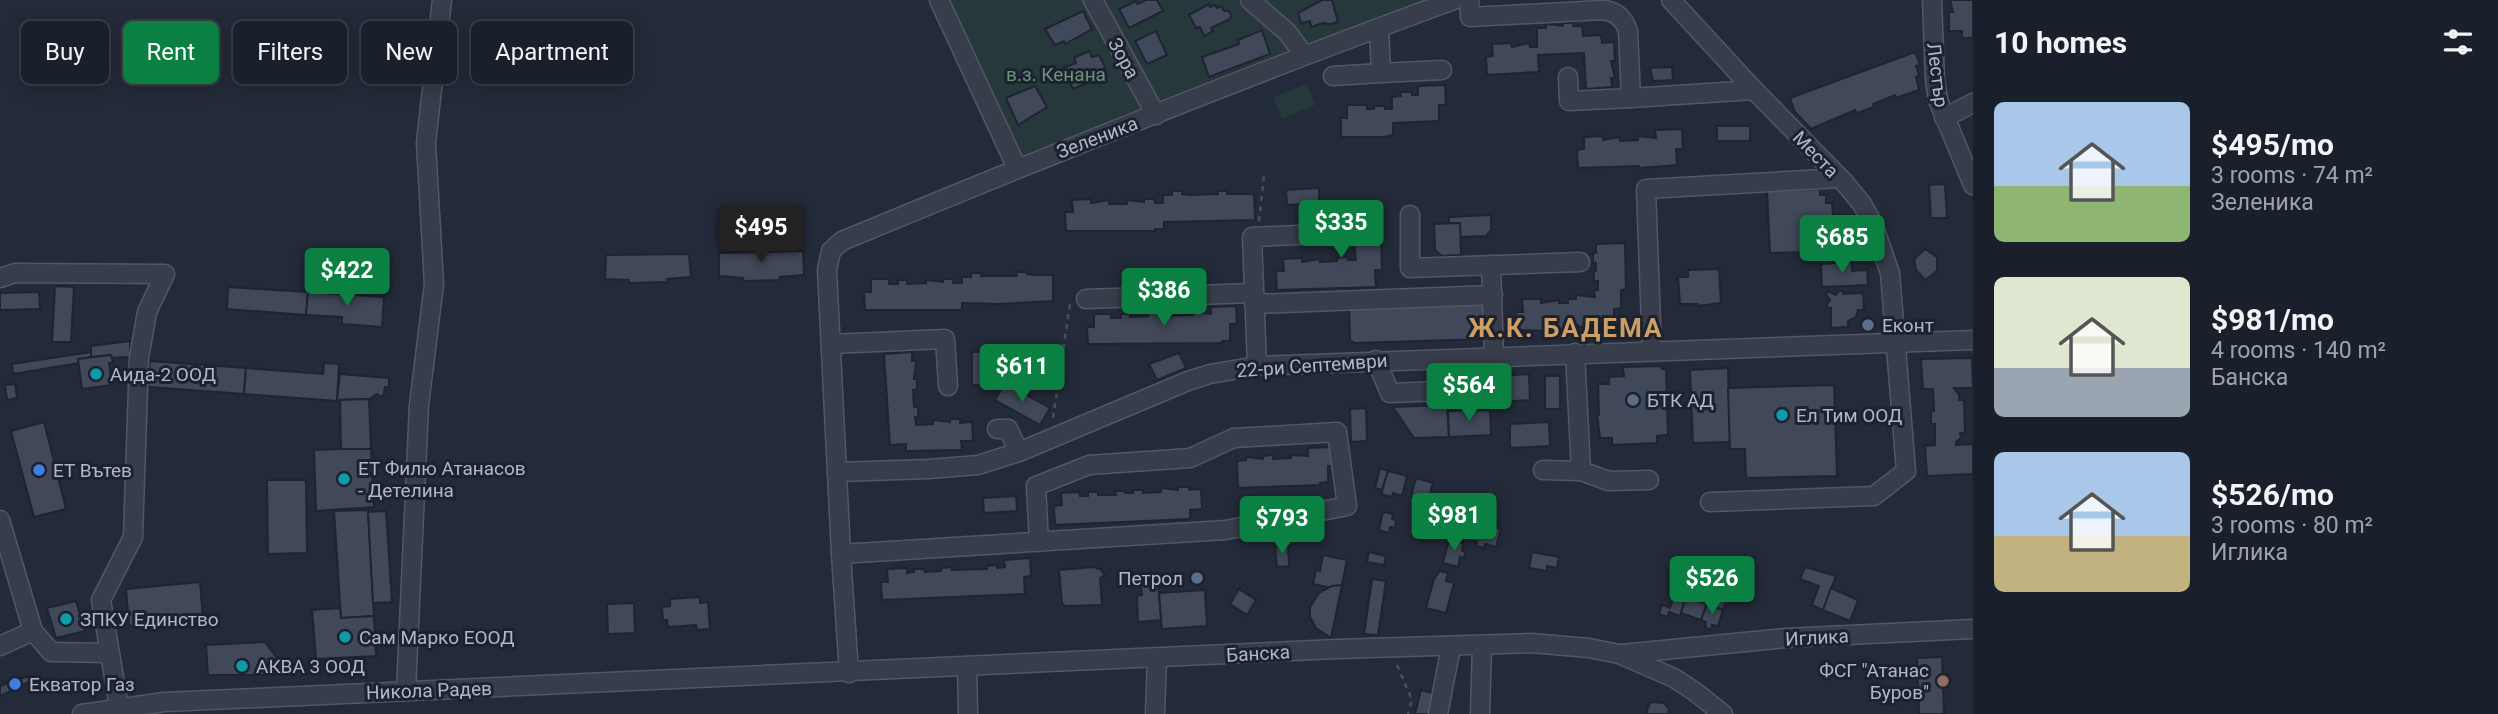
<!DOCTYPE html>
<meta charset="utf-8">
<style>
body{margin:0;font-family:Roboto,sans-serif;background:#232833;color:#f1f3f6;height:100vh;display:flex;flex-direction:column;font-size:26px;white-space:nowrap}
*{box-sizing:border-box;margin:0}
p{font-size:23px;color:#9fa3a9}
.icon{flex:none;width:38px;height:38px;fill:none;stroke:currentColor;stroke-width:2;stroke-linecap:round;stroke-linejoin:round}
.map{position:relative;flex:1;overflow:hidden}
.side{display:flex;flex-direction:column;background:#1a202b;width:525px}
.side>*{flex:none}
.banner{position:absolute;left:21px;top:21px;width:665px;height:63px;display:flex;gap:14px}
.price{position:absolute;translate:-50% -60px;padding:0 16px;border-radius:7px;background:#0b8043;color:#fff;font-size:23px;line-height:46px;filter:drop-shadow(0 2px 4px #0008)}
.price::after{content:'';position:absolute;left:50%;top:42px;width:21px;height:16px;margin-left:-10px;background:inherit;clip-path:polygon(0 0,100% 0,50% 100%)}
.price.current{background:#222;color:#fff}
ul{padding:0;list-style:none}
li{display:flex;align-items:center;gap:21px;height:175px;padding:0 21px}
li span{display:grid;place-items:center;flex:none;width:196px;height:140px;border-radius:10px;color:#555}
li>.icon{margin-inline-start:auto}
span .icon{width:84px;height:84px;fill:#fffc;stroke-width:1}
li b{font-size:30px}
h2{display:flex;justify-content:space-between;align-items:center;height:84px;padding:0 21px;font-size:30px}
.pill{padding:0 24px;border-radius:10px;background:#1a202b;box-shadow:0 4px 18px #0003,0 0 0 2px #383e47;font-size:24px;line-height:63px}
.pill.current{background:#0b8043;color:#fff}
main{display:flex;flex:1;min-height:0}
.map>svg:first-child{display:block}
.green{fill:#26383c}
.building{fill:#404859;stroke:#1e2431;stroke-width:2}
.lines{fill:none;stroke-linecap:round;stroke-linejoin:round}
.minor-casing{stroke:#525765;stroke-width:21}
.path{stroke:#435358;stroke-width:2.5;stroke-dasharray:5 5;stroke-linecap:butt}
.minor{stroke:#373d4a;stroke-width:18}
.service-dot{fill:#5c6f8a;stroke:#1c222f;stroke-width:2.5}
.culture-dot{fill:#0f9aa8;stroke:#1c222f;stroke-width:2.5}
.shop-dot{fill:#3f7fe0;stroke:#1c222f;stroke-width:2.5}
.education-dot{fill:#8d6e63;stroke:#1c222f;stroke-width:2.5}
.labels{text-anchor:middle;stroke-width:6;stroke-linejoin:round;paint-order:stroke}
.street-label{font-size:19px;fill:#b2b7c6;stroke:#1c222f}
.park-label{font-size:19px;fill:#6a9579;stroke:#1c222f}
.poi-label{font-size:19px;fill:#b2b7c6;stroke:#1c222f;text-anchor:start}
.district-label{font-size:26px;font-weight:bold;letter-spacing:2px;fill:#ce9f65;stroke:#1c222f}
</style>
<main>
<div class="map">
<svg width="1973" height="714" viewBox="0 0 1973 714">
<rect width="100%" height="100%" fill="#232a39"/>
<g class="green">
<polygon points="936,0 1455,0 1017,168"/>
<polygon points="1307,84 1315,105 1282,119 1273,97"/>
</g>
<g class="building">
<polygon points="1146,0 1157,0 1163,11 1129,28 1119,9 1136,1 1138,4"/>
<polygon points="1322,0 1332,0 1338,22 1331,24 1323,23 1311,27 1310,21 1301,23 1298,13"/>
<polygon points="1950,0 1973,0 1973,38 1962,38 1962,31 1949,31 1949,12 1953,12"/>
<polygon points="1209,4 1210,7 1215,5 1217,8 1221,6 1224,11 1229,11 1231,15 1230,19 1211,28 1213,31 1204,36 1200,27 1196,28 1189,15"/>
<polygon points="1083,11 1092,29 1065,44 1064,41 1055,45 1045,29"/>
<polygon points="1563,23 1573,23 1573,26 1582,26 1583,36 1601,35 1602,43 1614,42 1615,61 1611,61 1615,78 1611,78 1612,87 1586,89 1584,53 1538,55 1539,72 1487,75 1486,57 1493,56 1492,44 1511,43 1512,47 1529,43 1530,47 1537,47 1537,28 1546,28 1546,24 1563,26"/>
<polygon points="1262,30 1270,54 1209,77 1202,57 1239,44 1238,40"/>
<polygon points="1156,31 1167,55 1147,64 1135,41"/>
<polygon points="1089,51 1092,57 1099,55 1105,67 1099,75 1100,78 1073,89 1063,68 1076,63 1074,58"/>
<polygon points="1915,52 1920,65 1916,66 1919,75 1916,77 1919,90 1896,98 1895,95 1873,104 1874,107 1857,113 1855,110 1811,129 1795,112 1790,98"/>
<polygon points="1672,67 1673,80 1653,81 1650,68"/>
<polygon points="1445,85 1446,105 1439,105 1439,121 1393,123 1393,135 1384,137 1341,137 1341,118 1347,118 1347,105 1367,105 1367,109 1374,109 1374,106 1385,106 1385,109 1392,109 1392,97 1401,96 1400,92 1412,92 1412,95 1418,95 1418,86"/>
<polygon points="1035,86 1047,107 1018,125 1006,98"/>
<rect x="1717" y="126" width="33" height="15"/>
<polygon points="1682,129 1683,149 1676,149 1677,165 1639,168 1639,166 1578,168 1577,150 1584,149 1584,137 1603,136 1603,140 1620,137 1620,141 1638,140 1638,136 1656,138 1655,130"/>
<polygon points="1945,184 1947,218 1931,218 1929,185"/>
<polygon points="1319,188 1319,203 1287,205 1286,190"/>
<polygon points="1820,189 1820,195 1826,195 1826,203 1832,203 1833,214 1842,214 1844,251 1770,253 1767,191"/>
<polygon points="1172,191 1182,191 1182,194 1190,195 1218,194 1218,191 1227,191 1227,194 1254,194 1255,220 1164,222 1164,229 1155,229 1155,231 1066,231 1065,212 1073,212 1072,200 1091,199 1091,203 1109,200 1109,204 1127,204 1127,200 1144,202 1144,199 1154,199 1155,203 1163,203 1163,195 1172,195"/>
<polygon points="1380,206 1382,270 1375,270 1376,287 1277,290 1276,271 1284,271 1283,259 1302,258 1302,262 1320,259 1320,262 1337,261 1337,258 1347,257 1348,260 1356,260 1354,243 1351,243 1352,229 1352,225 1350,226 1349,216 1353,215 1353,207"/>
<polygon points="1491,215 1491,230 1486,236 1460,237 1460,223 1449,223 1449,217"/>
<polygon points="1460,223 1461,255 1442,256 1435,250 1434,224"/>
<polygon points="1625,243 1626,289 1621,290 1621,308 1614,309 1614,324 1578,327 1578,325 1568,325 1568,329 1559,331 1516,330 1516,312 1523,312 1522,299 1541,299 1541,303 1559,300 1559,303 1568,303 1568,299 1576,299 1576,295 1595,297 1594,290 1598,290 1598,281 1594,281 1594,271 1596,271 1596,263 1593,264 1593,253 1596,253 1596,244"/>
<polygon points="1925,249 1937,257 1937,271 1925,280 1916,270 1914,259"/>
<polygon points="803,251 804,275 780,277 779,280 743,281 743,278 719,276 719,253"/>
<polygon points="689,254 691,277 667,279 667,282 629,283 629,280 605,279 606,255"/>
<polygon points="1852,262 1852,271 1867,270 1868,285 1822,287 1821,264"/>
<polygon points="1719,269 1721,303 1698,306 1698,304 1680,304 1678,277 1688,277 1688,270"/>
<polygon points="1016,272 1027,272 1027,274 1035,275 1053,275 1053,301 999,304 962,303 962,310 865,310 864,292 871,292 871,279 889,279 889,284 898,284 898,280 907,280 907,284 926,283 926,280 943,282 943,279 953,279 953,283 962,283 962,277 971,277 971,273 981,273 981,276 1017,276"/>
<polygon points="55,286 74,287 71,342 52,342"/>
<polygon points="228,287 308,292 306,315 227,309"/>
<polygon points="1828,291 1836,295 1839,291 1843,291 1843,294 1863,293 1864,310 1858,310 1856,317 1848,321 1848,327 1831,328 1831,308 1827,308 1827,304 1830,300 1826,294"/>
<polygon points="39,292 40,309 0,310 0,293"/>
<polygon points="308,292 384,297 382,327 342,324 342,317 306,315"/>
<polygon points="1483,300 1485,339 1355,343 1350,340 1349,305"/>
<polygon points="1236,306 1237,324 1230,324 1230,341 1222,341 1222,343 1088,344 1087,327 1094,327 1094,314 1111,314 1111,318 1121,318 1121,314 1130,314 1130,317 1148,316 1148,313 1157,312 1158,315 1165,316 1193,315 1193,312 1211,314 1211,307"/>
<polygon points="130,341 130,357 112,358 111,355 91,357 91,346"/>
<polygon points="91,352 91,357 78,359 79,363 13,374 12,364"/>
<polygon points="912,352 912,361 916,361 914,379 917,379 917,389 913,390 914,407 918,407 918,417 915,417 916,425 933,424 933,420 950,422 950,419 960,419 960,423 972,422 973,441 961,441 962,450 906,451 906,444 890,445 884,354"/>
<rect x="972" y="352" width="16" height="33"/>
<polygon points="1179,353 1186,368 1157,380 1149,364"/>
<polygon points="111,355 113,363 109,363 112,385 82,389 78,359"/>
<polygon points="1972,358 1973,388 1954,388 1959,395 1959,400 1964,400 1965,433 1960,433 1961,438 1956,442 1956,445 1973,444 1973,474 1927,476 1925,446 1935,445 1935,424 1931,424 1931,411 1934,411 1933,389 1923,389 1921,359"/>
<polygon points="150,361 246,368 244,394 148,387"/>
<polygon points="324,363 339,364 337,401 244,394 246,368 323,374"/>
<polygon points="1662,366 1662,369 1666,369 1668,435 1657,436 1657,443 1612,445 1612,438 1600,438 1597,415 1599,415 1598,384 1609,384 1609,377 1624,376 1623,367"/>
<polygon points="1728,368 1730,442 1693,443 1690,370"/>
<polygon points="340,374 389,378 389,387 385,387 384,394 381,397 377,394 369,399 337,400"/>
<polygon points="1529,374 1530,400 1498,402 1496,376"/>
<rect x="1545" y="376" width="15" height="33"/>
<polygon points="1005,383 1050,408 1040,425 995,400"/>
<polygon points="15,384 17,398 7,400 5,385"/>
<polygon points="1834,385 1837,476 1746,478 1745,449 1730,449 1728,388"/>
<polygon points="369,399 371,449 341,450 340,400"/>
<polygon points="1447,405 1449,437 1414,438 1393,407"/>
<polygon points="1366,408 1367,441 1351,442 1350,409"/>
<polygon points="1490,410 1491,435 1449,437 1448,411"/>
<polygon points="44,422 66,509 34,517 11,431"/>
<polygon points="1549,422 1550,446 1510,448 1510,424"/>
<polygon points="1334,447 1335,466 1328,466 1328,482 1320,483 1320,485 1238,488 1237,461 1246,460 1246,457 1263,459 1263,456 1273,455 1273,459 1291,458 1291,455 1308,456 1308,448"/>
<polygon points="341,449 371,449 374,507 316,511 314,450"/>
<polygon points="1380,468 1388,471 1382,490 1375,488"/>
<polygon points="1388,471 1407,476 1402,496 1393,493 1392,497 1381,494"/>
<polygon points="1416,478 1433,483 1429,497 1420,495 1418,499 1411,497"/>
<polygon points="267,480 306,480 307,553 268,554"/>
<polygon points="1178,487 1189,487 1189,490 1201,489 1202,509 1190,510 1190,519 1055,525 1054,506 1062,505 1061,493 1079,492 1080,496 1088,496 1088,492 1098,492 1098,495 1116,495 1115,491 1125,491 1125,493 1133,493 1133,490 1143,490 1143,493 1161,492 1161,488 1178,490"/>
<polygon points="1016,496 1017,511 984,513 983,498"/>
<polygon points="1452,499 1460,500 1449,540 1438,537"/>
<polygon points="1460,500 1471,503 1463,543 1449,540"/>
<polygon points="368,510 374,616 341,618 334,511"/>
<polygon points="386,511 392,602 373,603 368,512"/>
<polygon points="1383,512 1393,514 1392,519 1396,520 1395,528 1390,527 1389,533 1379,530"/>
<polygon points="1473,521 1501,529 1496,547 1485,544 1484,548 1476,546 1477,542 1467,539"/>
<polygon points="1449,540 1463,543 1462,551 1465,551 1464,558 1460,557 1458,567 1443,563"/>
<polygon points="1288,546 1289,566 1277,567 1275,547"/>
<polygon points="1369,552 1386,556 1384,565 1367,562"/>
<polygon points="1532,552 1559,557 1557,568 1547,566 1547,571 1529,568"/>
<polygon points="1323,555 1347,560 1341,590 1313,584 1316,570 1320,571"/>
<polygon points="1030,558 1031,576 1024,577 1025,594 882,600 881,582 888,582 887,569 907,568 907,573 914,572 914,569 924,569 925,572 941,571 941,568 952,567 952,570 987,569 987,566 997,565 997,568 1005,567 1004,560"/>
<polygon points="1093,567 1100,569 1105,575 1100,578 1102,605 1065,606 1062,603 1059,570"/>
<polygon points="1805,567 1836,576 1823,610 1812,605 1819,586 1800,579"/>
<polygon points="1440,571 1448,573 1446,581 1454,583 1446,613 1426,608 1434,579"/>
<polygon points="1372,579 1386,581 1378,635 1364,634"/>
<polygon points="1158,581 1161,620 1138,622 1137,596 1142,595 1140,582"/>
<polygon points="200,582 203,619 129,626 126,589"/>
<polygon points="1342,585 1331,638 1316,628 1310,617 1310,607 1320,592 1332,586"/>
<polygon points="1831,588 1858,600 1850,621 1823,610"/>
<polygon points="1239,589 1256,600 1247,615 1230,604"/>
<polygon points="1205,590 1207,626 1162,629 1159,593"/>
<polygon points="1675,593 1686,597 1680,616 1669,612 1667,617 1659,614 1662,605 1670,608"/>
<polygon points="1710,595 1726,601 1723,610 1707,604"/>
<polygon points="700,597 700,603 708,602 710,629 697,630 696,625 668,627 667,620 663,620 662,607 670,606 670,599"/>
<polygon points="1686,597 1707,604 1701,620 1681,613"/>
<polygon points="76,601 85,631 56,638 47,608"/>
<polygon points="634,603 635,633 608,634 607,604"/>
<polygon points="1707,604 1723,610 1718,626 1712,625 1711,630 1705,627 1706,622 1701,620"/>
<polygon points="340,608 341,618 374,616 376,656 316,659 312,610"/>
<polygon points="265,642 276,657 277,675 208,675 206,645"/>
<polygon points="1942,657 1944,714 1919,714 1917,658"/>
<polygon points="29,676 31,681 0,696 0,686"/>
<polygon points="1421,690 1436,694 1431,714 1415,714"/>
<polygon points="1650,702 1664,703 1669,709 1668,714 1646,714"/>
</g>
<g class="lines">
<defs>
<g id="minor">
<polyline points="939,0 1017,168"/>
<polyline points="1093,0 1156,115"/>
<polyline points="1250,0 1287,32 1304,55"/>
<path d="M1469,0L1470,17L1603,10C1616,11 1624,19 1628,31L1631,98L1569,101L1568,77"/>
<polyline points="1671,0 1754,90 1843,181 1862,204 1873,224 1890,273 1906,471 1874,496 1710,502"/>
<polyline points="1932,0 1935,80 1938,100 1973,185"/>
<polyline points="1379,29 1381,73 1442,70"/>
<polyline points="1333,76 1381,73"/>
<polyline points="1631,98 1754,90"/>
<polyline points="1944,118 1973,103"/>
<polyline points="1410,215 1410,268 1580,262"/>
<polyline points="0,278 15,273 165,274 147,312 139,358 133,537 101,600 119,707"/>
<polyline points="1086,299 1254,293"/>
<polyline points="1254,304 1493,295"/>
<polyline points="831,344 945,339 948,386"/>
<polyline points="1652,351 1646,189 1840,178"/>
<polyline points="1575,353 1581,471 1609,481 1649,480"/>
<polyline points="1376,360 1390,393 1487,389 1494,357 1491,265"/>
<polyline points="1257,366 1252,237 1344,233"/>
<polyline points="997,429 1008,429 1019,452"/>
<polyline points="1543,470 1581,471"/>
<polyline points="837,472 929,469 978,465 1019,452 1188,381 1210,374 1257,366 1973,340"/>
<polyline points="0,520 33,631 51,652 109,653"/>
<polyline points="841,554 1226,530 1347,506 1337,432 1234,438 1190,458 1089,465 1036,486 1039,542"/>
<polyline points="0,646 33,631"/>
<polyline points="1622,654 1786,638 1973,629"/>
<polyline points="967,666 968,714"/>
<path d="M849,673L841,554L827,270L831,251L842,241C1045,157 1248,75 1454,0"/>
<polyline points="406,691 419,405 434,284 426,143 442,0"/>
<polyline points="82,714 164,702 257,698 1337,649 1531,643 1589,648 1619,654 1674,678 1694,691 1723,714"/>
<polyline points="1155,714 1157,658"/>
<polyline points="1438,714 1451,647"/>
<polyline points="1480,714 1482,646"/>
</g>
</defs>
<use href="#minor" class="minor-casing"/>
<g class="path">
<polyline points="1259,221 1264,176"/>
<polyline points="1053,418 1070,304"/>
<polyline points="1397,665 1412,700 1408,714"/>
</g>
<use href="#minor" class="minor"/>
</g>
<g class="service-dot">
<circle cx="1868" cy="325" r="7"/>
<circle cx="1633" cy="400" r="7"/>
<circle cx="1197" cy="578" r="7"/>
</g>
<g class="culture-dot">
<circle cx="96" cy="374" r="7"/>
<circle cx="1782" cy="415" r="7"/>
<circle cx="344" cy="479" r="7"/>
<circle cx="66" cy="619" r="7"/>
<circle cx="345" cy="637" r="7"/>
<circle cx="242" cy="666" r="7"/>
</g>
<g class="shop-dot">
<circle cx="39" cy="470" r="7"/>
<circle cx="15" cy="684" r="7"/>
</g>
<circle class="education-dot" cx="1943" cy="681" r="7"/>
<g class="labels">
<g class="street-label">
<text transform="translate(1124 58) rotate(61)" y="7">Зора</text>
<text transform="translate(1938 75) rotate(83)" y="7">Лестър</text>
<text transform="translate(1097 137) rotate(-21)" y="7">Зеленика</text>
<text transform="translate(1816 154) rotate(46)" y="7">Места</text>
<text transform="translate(1312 365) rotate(-4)" y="7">22-ри Септември</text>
<text transform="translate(1817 637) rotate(-3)" y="7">Иглика</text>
<text transform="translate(1258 653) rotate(-3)" y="7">Банска</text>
<text transform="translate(429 690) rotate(-2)" y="7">Никола Радев</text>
</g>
<g class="park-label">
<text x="1056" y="81">в.з. Кенана</text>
</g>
<g class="poi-label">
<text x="1882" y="332">Еконт</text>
<text x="110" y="381">Аида-2 ООД</text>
<text x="1647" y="407">БТК АД</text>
<text x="1796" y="422">Ел Тим ООД</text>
<text x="358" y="475">ЕТ Филю Атанасов<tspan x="358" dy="22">- Детелина</tspan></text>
<text x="53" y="477">ЕТ Вътев</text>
<text x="1183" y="585" text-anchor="end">Петрол</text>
<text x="80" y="626">ЗПКУ Единство</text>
<text x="359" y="644">Сам Марко ЕООД</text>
<text x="256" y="673">АКВА 3 ООД</text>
<text x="1929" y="677" text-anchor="end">ФСГ "Атанас<tspan x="1929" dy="22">Буров"</tspan></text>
<text x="29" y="691">Екватор Газ</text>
</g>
<g class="district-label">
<text x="1566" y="337">Ж.К. БАДЕМА</text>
</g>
</g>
</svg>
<b class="price" style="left:1341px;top:260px">$335</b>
<b class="price current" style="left:761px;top:265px">$495</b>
<b class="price" style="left:1842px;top:275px">$685</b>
<b class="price" style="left:347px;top:308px">$422</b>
<b class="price" style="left:1164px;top:328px">$386</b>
<b class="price" style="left:1022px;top:404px">$611</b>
<b class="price" style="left:1469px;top:423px">$564</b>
<b class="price" style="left:1454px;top:553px">$981</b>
<b class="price" style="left:1282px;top:556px">$793</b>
<b class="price" style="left:1712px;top:616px">$526</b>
<div class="banner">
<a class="pill">Buy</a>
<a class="pill current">Rent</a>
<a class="pill">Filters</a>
<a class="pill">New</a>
<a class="pill">Apartment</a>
</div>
</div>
<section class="side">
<h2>10 homes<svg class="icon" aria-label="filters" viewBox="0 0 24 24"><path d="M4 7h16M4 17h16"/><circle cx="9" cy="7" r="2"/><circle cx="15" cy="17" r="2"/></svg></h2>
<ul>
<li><span style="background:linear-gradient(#a9c7e8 60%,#8fb573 0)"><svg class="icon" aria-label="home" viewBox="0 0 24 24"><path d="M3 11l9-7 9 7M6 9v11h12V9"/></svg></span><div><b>$495/mo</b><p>3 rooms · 74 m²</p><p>Зеленика</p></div></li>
<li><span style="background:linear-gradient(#dfe7d0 65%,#9aa5b1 0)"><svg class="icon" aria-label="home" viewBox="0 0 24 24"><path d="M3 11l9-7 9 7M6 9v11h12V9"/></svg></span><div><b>$981/mo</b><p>4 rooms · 140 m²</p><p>Банска</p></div></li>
<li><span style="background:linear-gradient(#a9c7e8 60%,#c2b280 0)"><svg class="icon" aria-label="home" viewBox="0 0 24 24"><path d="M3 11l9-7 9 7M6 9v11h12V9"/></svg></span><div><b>$526/mo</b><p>3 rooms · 80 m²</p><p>Иглика</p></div></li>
</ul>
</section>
</main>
